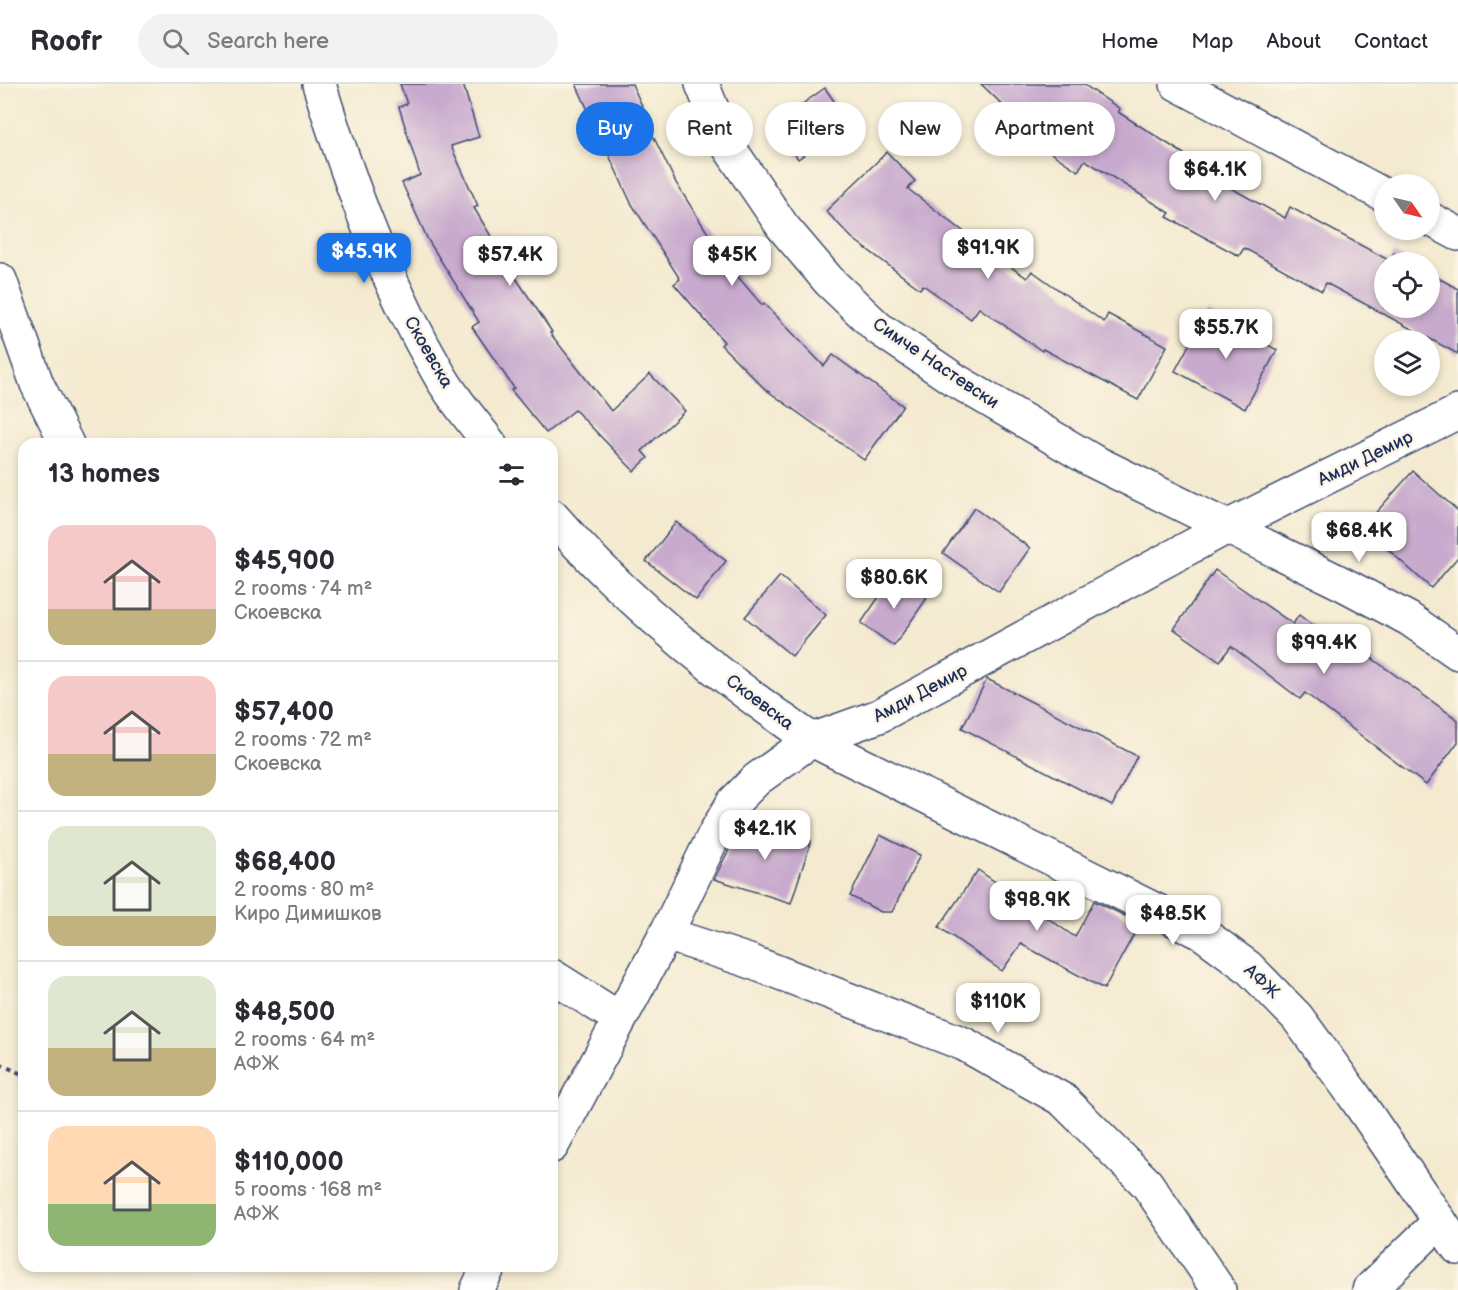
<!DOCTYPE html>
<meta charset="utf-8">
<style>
body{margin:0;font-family:"Balsamiq Sans",sans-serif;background:#f2f2f3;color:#2b2b33;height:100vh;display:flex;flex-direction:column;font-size:22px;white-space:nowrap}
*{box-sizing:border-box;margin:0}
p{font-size:20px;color:#7c7c81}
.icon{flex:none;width:33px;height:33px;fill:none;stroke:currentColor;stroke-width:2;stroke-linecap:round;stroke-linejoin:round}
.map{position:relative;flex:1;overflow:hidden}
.side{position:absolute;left:18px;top:354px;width:540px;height:834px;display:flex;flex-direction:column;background:#fff;border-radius:18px;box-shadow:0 3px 9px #0003}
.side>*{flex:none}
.hud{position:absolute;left:576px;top:18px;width:570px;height:54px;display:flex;gap:12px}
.needle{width:39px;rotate:124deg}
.controls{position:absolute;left:1374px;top:90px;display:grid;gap:12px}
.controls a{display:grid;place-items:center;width:66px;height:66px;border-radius:50%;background:#fff;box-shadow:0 3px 9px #0003;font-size:30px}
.price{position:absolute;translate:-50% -51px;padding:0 14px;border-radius:12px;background:#fff;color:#222;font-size:20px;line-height:39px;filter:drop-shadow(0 2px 3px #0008)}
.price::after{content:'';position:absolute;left:50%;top:36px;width:18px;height:14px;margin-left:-9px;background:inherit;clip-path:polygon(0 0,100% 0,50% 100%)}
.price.selected{background:#1a73e8;color:#fff}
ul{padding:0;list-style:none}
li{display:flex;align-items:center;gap:18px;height:150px;padding:0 30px}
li+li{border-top:2px solid #e1e1e2}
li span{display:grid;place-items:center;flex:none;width:168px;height:120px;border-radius:18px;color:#555}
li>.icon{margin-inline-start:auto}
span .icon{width:72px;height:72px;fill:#fffc;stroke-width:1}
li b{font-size:26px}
h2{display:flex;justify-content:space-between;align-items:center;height:72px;padding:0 30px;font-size:26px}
.pill{padding:0 21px;border-radius:27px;background:#fff;box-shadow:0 3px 9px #0003;font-size:21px;line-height:54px}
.pill.selected{background:#1a73e8;color:#fff}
header{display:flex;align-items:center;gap:36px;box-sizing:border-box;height:84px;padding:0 30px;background:#fff;border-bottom:2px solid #e1e1e2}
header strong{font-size:28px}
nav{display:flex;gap:33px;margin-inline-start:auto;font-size:21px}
.search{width:420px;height:54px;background:#f2f2f3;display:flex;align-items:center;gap:15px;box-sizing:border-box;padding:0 21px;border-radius:33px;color:#7c7c81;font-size:22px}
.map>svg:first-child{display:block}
.building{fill:#c8aace}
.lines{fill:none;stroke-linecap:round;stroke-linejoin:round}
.minor-casing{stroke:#3c4b6f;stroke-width:36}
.path{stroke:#3c4b6f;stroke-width:4;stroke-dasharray:4.5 4.5;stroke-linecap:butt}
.minor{stroke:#fff;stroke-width:33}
.labels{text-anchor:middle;stroke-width:5;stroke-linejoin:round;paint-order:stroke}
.street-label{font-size:18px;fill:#1b2f5e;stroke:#fcf5e5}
</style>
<header>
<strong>Roofr</strong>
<div class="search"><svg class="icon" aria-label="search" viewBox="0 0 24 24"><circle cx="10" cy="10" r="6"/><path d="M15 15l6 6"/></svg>Search here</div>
<nav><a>Home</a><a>Map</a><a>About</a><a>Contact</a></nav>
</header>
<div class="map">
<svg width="1458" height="1206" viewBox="0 0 1458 1206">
<rect width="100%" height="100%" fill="#fcf5e5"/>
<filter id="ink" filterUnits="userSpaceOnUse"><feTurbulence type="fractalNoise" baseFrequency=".0167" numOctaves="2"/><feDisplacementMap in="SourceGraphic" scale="12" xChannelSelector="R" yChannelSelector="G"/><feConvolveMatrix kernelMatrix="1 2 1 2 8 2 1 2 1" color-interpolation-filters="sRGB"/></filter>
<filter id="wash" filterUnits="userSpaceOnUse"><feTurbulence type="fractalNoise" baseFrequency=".008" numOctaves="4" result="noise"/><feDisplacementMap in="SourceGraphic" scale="24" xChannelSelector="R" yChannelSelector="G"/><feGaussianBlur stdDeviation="1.35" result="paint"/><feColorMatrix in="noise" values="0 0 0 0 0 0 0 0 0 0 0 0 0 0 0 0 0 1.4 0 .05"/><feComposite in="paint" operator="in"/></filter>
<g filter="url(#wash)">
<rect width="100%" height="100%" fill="#f4ead0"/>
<g id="blocks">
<g class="building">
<polygon points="400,0 463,0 479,53 451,62 478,122 474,124 516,194 552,248 550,249 611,327 650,290 685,327 642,367 648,374 634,387 575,326 546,349 511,306 514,304 472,243 479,238 428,156 402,99 420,91 399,23 407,20"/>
<polygon points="576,0 632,0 643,24 640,25 676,99 709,151 705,154 762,221 764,219 824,282 833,271 903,322 864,376 765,305 721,261 724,258 674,200 680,195 631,119"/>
<polygon points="981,0 1083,0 1120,25 1118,28 1184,70 1180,76 1285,134 1290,123 1390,177 1394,169 1410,178 1384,178 1384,224 1430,224 1430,189 1458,205 1458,270 1326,199 1322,207 1244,164 1239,172 1167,133 1170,129 1085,76 1078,87 1032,56 1035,52"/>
<polygon points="825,4 849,39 798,75 774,40"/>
<polygon points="887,68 915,97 908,105 963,147 961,149 1027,194 1032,187 1104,238 1108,230 1167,262 1138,316 1043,265 1042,267 979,224 971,235 923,201 920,205 852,154 826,127"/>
<polygon points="1207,228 1277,266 1245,325 1175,287"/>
<polygon points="1413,387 1458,427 1458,473 1431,504 1363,443"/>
<polygon points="974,424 1030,464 999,508 943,469"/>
<polygon points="676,438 726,477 696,516 646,477"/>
<polygon points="1215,486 1293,540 1299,531 1357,576 1363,568 1458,636 1458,658 1426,701 1305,609 1300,615 1231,562 1220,577 1174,545"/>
<polygon points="894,491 927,514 894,562 861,539"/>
<polygon points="780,492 826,531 792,572 745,533"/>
<polygon points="987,595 1137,672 1112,722 962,644"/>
<polygon points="744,736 811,757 791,819 714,795"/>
<polygon points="880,751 920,771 892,828 881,828 850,812"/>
<polygon points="978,786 1075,853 1094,817 1140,839 1104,905 1021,860 1002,887 939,843"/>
</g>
</g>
</g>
<g filter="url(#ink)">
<use href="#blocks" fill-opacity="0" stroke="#3c4b6f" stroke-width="1.5"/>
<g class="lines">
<defs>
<g id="minor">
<path d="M319,0C350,101 386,199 439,290C453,315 473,337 490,360"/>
<polyline points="702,0 726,59 783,143 829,197 878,244 955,296 1093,377 1343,500 1409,535 1458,569"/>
<polyline points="1177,0 1384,111"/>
<polyline points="1430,135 1458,150"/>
<polyline points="0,196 37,300 67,360"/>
<path d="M552,432C627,518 718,592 812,656L1202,849L1248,883L1297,933L1353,1010L1458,1164"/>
<polyline points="666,850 749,877 964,960 1063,1016 1147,1100 1219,1206"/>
<polyline points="552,892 620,935"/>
<polyline points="552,1062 666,850 714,751 733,719 757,695 812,656 879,632 1227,443 1458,328"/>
<polyline points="477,1206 489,1182"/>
<polyline points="1369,1206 1440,1137"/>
</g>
</defs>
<use href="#minor" class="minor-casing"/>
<polyline class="path" points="0,980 24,991"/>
<use href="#minor" class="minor"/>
</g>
</g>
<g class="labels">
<g class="street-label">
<text transform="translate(429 268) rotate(60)" y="6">Скоевска</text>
<text transform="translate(936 279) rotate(34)" y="6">Симче Настевски</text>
<text transform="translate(1365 374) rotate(-26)" y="6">Амди Демир</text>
<text transform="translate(920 609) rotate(-28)" y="6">Амди Демир</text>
<text transform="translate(760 618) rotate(37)" y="6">Скоевска</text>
<text transform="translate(1262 897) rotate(43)" y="6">АФЖ</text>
</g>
</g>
</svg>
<div class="controls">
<a><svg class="needle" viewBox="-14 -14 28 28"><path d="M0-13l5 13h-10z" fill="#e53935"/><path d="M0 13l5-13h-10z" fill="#7c7c81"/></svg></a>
<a><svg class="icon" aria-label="locate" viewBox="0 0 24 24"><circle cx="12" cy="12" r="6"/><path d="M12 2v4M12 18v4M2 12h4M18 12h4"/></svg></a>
<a><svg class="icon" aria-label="layers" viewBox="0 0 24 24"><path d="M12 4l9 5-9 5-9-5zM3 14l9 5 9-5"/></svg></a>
</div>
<b class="price" style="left:1215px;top:118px">$64.1K</b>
<b class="price" style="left:988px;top:196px">$91.9K</b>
<b class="price selected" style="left:364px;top:200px">$45.9K</b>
<b class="price" style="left:510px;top:203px">$57.4K</b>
<b class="price" style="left:732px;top:203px">$45K</b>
<b class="price" style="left:1226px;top:276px">$55.7K</b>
<b class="price" style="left:1359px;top:479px">$68.4K</b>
<b class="price" style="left:894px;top:526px">$80.6K</b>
<b class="price" style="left:1324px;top:591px">$99.4K</b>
<b class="price" style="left:765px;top:777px">$42.1K</b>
<b class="price" style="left:1037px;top:848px">$98.9K</b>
<b class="price" style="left:1173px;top:862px">$48.5K</b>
<b class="price" style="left:998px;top:950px">$110K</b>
<div class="hud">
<a class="pill selected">Buy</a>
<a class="pill">Rent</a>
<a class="pill">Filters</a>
<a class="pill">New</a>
<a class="pill">Apartment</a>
</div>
<section class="side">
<h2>13 homes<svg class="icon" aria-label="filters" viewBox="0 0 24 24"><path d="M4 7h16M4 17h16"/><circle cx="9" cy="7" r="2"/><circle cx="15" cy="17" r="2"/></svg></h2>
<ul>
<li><span style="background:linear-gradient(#f6c9c9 70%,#c2b280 0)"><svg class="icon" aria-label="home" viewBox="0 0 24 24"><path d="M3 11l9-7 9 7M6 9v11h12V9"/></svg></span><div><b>$45,900</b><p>2 rooms · 74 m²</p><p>Скоевска</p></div></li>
<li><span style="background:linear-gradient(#f6c9c9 65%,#c2b280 0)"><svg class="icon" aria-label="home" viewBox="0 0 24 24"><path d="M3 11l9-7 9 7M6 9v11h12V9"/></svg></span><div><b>$57,400</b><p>2 rooms · 72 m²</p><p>Скоевска</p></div></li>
<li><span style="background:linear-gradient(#dfe7d0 75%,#c2b280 0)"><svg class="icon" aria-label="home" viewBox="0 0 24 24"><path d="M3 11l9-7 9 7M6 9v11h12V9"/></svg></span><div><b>$68,400</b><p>2 rooms · 80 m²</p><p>Киро Димишков</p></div></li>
<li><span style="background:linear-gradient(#dfe7d0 60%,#c2b280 0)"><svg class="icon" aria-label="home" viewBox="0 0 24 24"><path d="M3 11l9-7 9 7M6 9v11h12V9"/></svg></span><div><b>$48,500</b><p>2 rooms · 64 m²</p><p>АФЖ</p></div></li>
<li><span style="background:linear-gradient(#ffd9b3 65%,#8fb573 0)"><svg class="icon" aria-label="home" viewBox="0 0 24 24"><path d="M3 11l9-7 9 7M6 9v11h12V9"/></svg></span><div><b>$110,000</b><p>5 rooms · 168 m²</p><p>АФЖ</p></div></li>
</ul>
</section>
</div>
